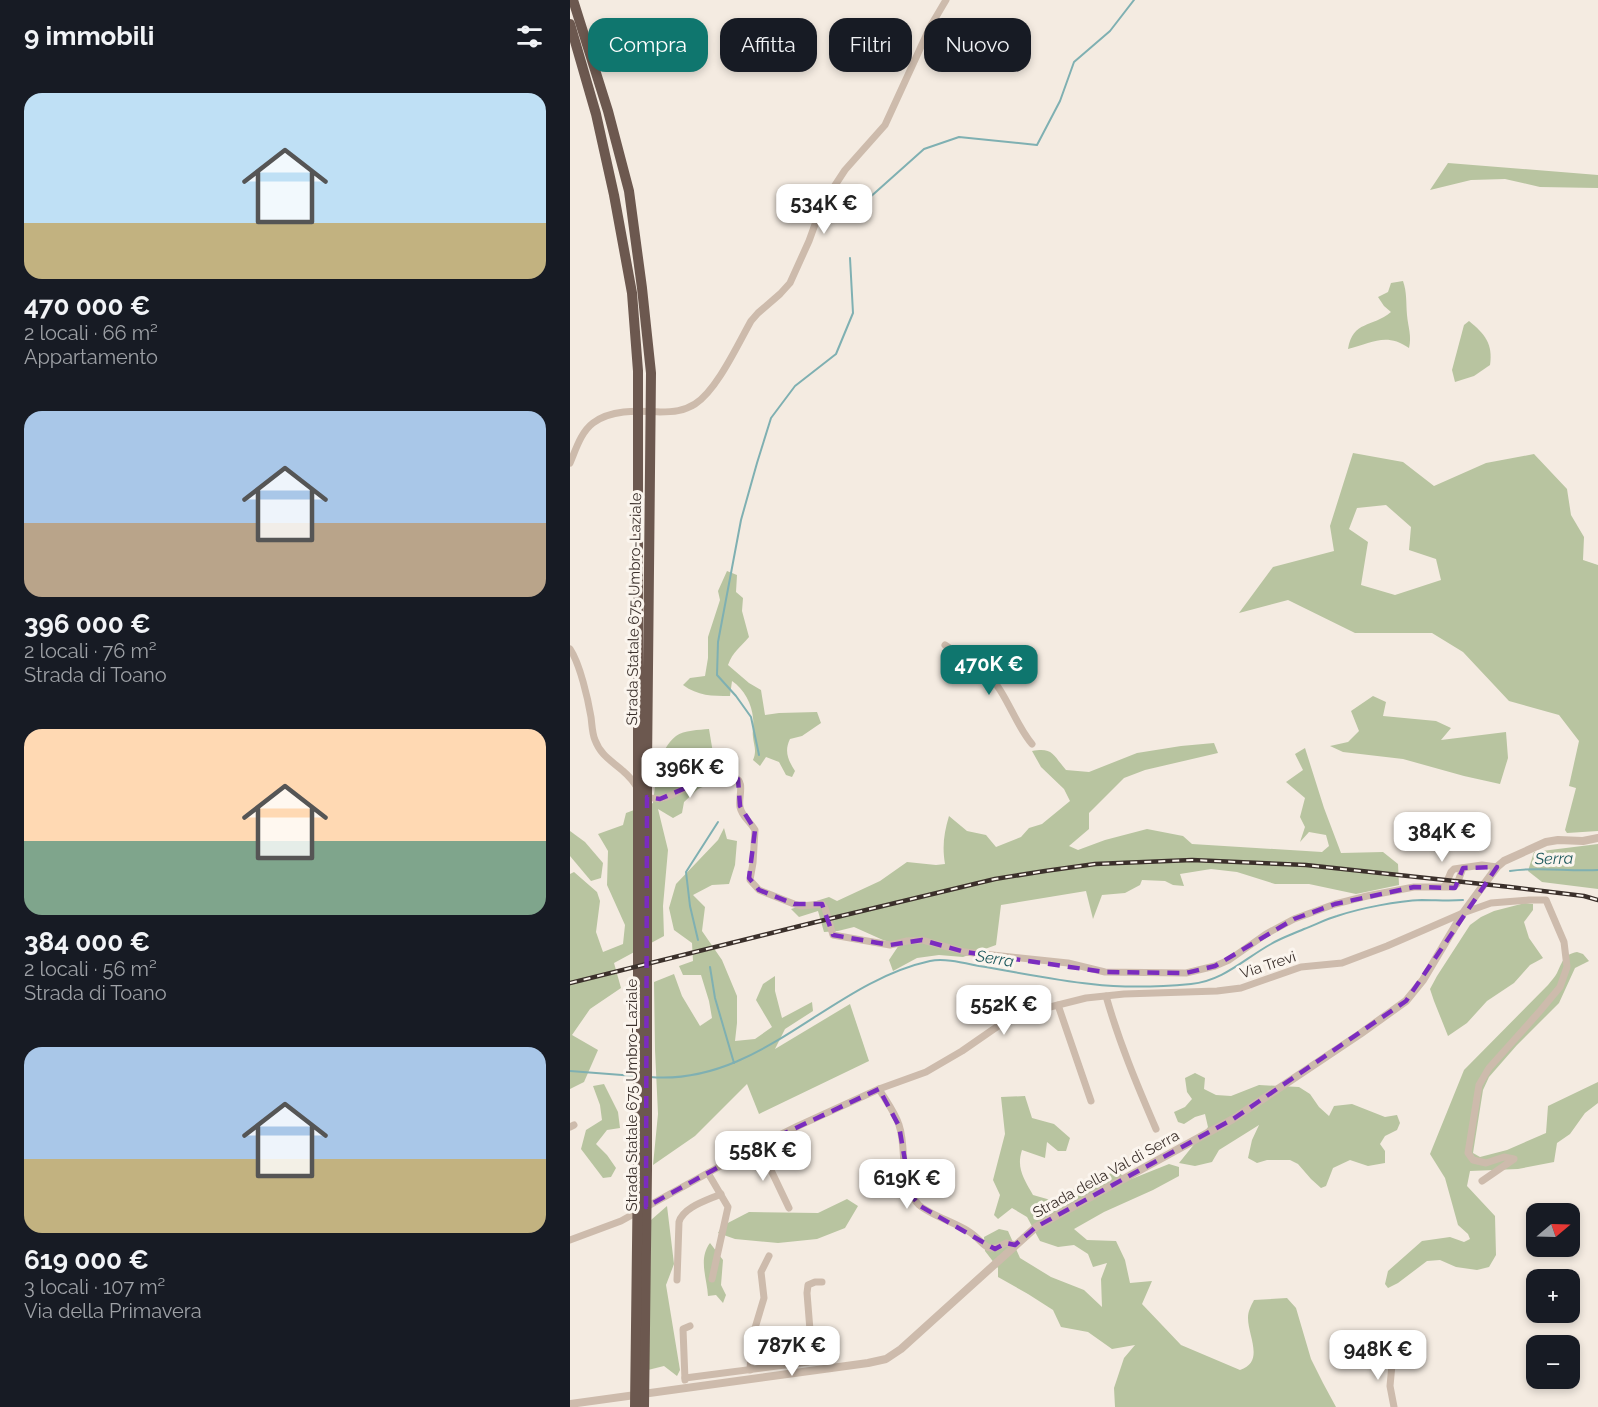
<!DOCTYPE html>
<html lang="it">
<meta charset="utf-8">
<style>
body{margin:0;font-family:Raleway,sans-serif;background:#242831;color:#f1f3f6;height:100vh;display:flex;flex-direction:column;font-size:22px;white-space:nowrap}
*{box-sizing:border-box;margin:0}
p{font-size:20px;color:#9ea1a6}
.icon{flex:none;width:33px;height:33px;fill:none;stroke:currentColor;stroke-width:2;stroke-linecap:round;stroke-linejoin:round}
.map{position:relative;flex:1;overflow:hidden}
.side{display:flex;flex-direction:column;background:#171b24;width:570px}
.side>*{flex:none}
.guide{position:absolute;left:18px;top:18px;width:570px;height:54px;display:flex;gap:12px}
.needle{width:39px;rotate:71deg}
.controls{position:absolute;left:956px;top:1203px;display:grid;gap:12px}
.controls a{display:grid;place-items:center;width:54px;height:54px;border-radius:12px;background:#171b24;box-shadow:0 3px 9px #0003;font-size:30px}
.price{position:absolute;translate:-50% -51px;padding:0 14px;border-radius:12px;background:#fff;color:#222;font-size:20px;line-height:39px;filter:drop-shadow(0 2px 3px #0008)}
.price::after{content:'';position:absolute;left:50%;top:36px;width:18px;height:14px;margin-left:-9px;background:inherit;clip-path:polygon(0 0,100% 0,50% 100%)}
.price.on{background:#0f766e;color:#fff}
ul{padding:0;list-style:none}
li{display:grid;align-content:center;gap:12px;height:318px;padding:0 24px}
li span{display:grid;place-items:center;height:186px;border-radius:18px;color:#555}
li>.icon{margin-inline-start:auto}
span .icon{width:108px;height:108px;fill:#fffc;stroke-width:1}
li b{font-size:26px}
h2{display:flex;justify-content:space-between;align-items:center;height:72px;padding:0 24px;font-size:26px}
.chip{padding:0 21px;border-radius:18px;background:#171b24;box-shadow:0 3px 9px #0003;font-size:21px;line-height:54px}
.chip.on{background:#0f766e;color:#fff}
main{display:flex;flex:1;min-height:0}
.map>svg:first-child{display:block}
.green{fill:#b8c4a0;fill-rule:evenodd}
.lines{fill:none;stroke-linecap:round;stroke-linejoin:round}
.stream{stroke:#7fb0b2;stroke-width:2}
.minor{stroke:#cdbbac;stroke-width:7}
.tertiary{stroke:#cdbbac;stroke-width:8}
.trunk{stroke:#6c584f;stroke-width:10}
.rail-casing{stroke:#3b302b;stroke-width:4.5}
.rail{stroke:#fbf5ee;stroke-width:2;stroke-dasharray:7;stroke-linecap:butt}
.marked{fill:none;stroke:#7b2cbf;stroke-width:4.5;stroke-dasharray:12 8;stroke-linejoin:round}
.labels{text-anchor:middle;stroke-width:6;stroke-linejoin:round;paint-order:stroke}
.street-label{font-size:15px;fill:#3b302b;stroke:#fbf5ee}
.water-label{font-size:16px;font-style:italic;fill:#1f5a5e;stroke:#fbf5ee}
</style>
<main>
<section class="side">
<h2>9 immobili<svg class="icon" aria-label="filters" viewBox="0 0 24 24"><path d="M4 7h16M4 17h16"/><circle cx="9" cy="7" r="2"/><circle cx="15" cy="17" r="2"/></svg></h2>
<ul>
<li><span style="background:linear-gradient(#bfe0f5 70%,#c2b280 0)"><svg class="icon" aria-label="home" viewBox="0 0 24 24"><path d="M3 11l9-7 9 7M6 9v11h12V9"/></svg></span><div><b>470 000 €</b><p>2 locali · 66 m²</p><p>Appartamento</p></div></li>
<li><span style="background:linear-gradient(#a9c7e8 60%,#b9a48a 0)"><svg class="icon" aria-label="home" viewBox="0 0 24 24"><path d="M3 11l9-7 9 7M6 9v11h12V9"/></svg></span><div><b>396 000 €</b><p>2 locali · 76 m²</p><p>Strada di Toano</p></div></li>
<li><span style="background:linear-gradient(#ffd9b3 60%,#7fa58c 0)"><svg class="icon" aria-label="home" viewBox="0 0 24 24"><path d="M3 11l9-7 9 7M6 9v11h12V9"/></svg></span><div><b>384 000 €</b><p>2 locali · 56 m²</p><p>Strada di Toano</p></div></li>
<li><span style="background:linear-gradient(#a9c7e8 60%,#c2b280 0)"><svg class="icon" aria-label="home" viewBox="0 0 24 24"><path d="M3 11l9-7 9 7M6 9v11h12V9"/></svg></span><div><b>619 000 €</b><p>3 locali · 107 m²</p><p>Via della Primavera</p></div></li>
</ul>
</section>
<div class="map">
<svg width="1028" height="1407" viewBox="0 0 1028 1407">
<rect width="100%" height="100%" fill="#f4ebe1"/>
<g class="green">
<polygon points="878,163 1028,175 1028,188 970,187 935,179 901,180 860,190"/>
<path d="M833,281C837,292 836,303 837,315C838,327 842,336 839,348C816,332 802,343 778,349C783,320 802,328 821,312L814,306L808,297L818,292L821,283Z"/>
<path d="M899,321C915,334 923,344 920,365L904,376L885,382L882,370L894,325Z"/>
<path d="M783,453L833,462L864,486L916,463L964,454L997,489L1001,515L1014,537L1013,560L1028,565V831L997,833L995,830L1006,788L999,786L1009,741L989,715L939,701L893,652L862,633H785L718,600L669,613L703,567L764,551L760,526ZM816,505L841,527L839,550L866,559L871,580L825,595L791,585L798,542L779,529L787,508Z"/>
<path d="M157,571L167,575L166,592L173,598L172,611L179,637C170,648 163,651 158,665L179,683L191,690L195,715L209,713L247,712L251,723L232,736L220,739C214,751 218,760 225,771L222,777L216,775L209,762L196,757L190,766L183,760C187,751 184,746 183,737C182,731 184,724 183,718C182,704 174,689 162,681L160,696C142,696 128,696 113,685L120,678L135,676L138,658V637L150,600L148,591Z"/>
<polygon points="803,696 816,702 813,716 866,721 881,728 871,740 936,732 938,758 930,784 894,776 833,759 773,752 760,746 778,742 789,731 781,711"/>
<path d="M139,729L144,759V782L128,789L114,802L112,813L103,818L88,809L98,850L93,906L94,936L44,963L51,988L20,1009L2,1035L28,1050L14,1082L0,1089V874L4,872L27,892L30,901L26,932L33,952L53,944L55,925L37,885L38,851L28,834L53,825L56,813L83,803C86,781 87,751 106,736C114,730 129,730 139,729Z"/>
<path d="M644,743L648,753L575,770L554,778L519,813V829L499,846L508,850L535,840L577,829L613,836L622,844L752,852L759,846L756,835L739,832L730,842L735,827L730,817L735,798L716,782L733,770L725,754L735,748L754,808L771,853L813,852L828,864L829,885L786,894L739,884H705L667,872L641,869L610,874L614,886L603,885L595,881L572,880L570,885L555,893L532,895L523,919L516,891L431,905L426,945L393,957L369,955L347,958L323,971L319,960L329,945L313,940L284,927L268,931L254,932L248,911L229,917L221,909L259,897L267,901L310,881L337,862L366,865L375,864C372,846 374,833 379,816L397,831L416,835L426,847L451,837L459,828L472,824L500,801L494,789L471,767L462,751C483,747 483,755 496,770L519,772L567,753L611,746Z"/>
<polygon points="154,828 157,839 167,841 165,865 159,884 142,885 123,895 135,907 132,931 152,960 167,996 167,1023 165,1041 185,1039 202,1027 186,1000 193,984 205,976 205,991 212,1018 242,1002 243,1011 215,1029 205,1049 280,1004 299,1061 189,1114 177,1084 125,1136 83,1165 88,1114 85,1050 84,982 104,974 112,996 130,1026 142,1018 139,1001 131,975 113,975 109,966 123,961 122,943 104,930 99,908 106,884 148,840"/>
<polygon points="0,831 15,842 33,863 31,878 21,881 0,856"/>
<polygon points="1028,844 1028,889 972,882 958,871 964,852"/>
<polygon points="955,903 963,904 963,910 954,922 959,938 973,958 960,965 944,983 917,1001 897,1023 878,1036 864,1001 860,989 867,976 900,925 911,917 924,911"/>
<path d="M1007,952L1013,954L1019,961L1005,968L989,1003L947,1045L919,1077L913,1090L903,1153L910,1157L937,1150L976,1133L978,1106L1028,1082V1103L1015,1113L1000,1134L987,1143L984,1162L948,1169L900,1171L897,1186L925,1216L926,1255L919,1267L907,1270L886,1267L870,1260L857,1261L828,1283L818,1288L815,1284L818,1271L852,1241L880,1237L894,1242L900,1239L898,1234L888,1225L875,1178L860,1154L894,1070L978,985C981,981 985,977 987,973C993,961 993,955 1007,952Z"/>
<polygon points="625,1073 635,1078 634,1089 646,1095 661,1096 689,1085 729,1087 740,1094 749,1107 759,1116 764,1106 782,1104 815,1117 827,1115 830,1123 827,1130 815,1136 810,1144 815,1151 815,1163 798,1166 780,1160 763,1168 756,1186 751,1188 741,1179 728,1164 720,1160 697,1160 687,1163 678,1158 682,1140 689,1125 649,1150 642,1162 625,1166 609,1163 638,1127 635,1114 625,1117 614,1124 608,1122 604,1112 615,1107 622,1099 617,1092 615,1078"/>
<polygon points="34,1084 48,1112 50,1128 37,1130 26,1144 37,1155 46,1168 41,1177 33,1178 11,1149 16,1130 32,1120 30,1105 23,1086"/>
<path d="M455,1096L462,1118L484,1124L500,1138L496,1151H488L477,1142L475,1158L452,1150C446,1168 454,1179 463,1195L484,1201L504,1189L546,1171L559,1180L599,1164L609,1167V1176L583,1190L534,1212L504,1229L517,1240L546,1241L555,1260L560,1283L582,1281L572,1304L611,1345L670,1370C695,1362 678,1336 678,1318C678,1311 681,1306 684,1300L717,1298L726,1308L741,1359L753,1383L766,1407H545L544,1388L554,1358L565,1345L542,1349L518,1332L491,1327L483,1310L458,1294L428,1277V1268L415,1251L414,1237L429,1229L438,1231L450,1258L481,1277L514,1290L532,1307L531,1279L537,1263L523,1267L518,1254L504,1245L488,1247L470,1241L457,1217L442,1208L428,1219L424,1215L430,1195L423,1180L435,1134L431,1097Z"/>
<polygon points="277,1199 288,1206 275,1228 247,1239 208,1243 165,1239 148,1233 152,1226 179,1212 248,1213"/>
<polygon points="97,1206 104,1264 96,1285 110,1370 107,1376 94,1366 78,1370 81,1220"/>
<path d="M140,1243L153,1260L151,1285L156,1295L153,1303L146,1295L138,1296C137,1278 128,1259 140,1243Z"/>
</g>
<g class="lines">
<g class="stream">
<polyline points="287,219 298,199 354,149 389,137 467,145 490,101 504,62 540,31 564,0"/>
<polyline points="189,755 181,717 166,696 147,675 148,642 171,520 187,463 201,418 225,386 266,354 283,313 280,258"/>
<path d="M940,871C968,866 999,872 1028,870"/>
<polyline points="128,940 120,906 116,872 148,822"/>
<polyline points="140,967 145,998 164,1063"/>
<polyline points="0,1071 65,1076"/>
<path d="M80,1077C190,1086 259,983 360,961C375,958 394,963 409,966C446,972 484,980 521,984C554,988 588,987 621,984C653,981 674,959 701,944C711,938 723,934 734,929C745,925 756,919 767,916C791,908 827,901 852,900C866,900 879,901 893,900"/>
</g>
<g class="minor">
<path d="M0,463C6,449 11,432 23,423C42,409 68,411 90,412C103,412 114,411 125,404C147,390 168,344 181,321L188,313L210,294L220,283L239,241L252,205L275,170L315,125L360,27L376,0"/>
<path d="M375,645C388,654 403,661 415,672C436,690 444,723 462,744"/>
<path d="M0,649C10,664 18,699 21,717C22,724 22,733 25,740C31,756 42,761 53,771C59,776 64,782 68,789"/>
<path d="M76,796C103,810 132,763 164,777C176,782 168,796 170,807C172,817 180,821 185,830L183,863L180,880L189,890L224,904L231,906L252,904L255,908L263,935L320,945L337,941L352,940L395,952L498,963L535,972L616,973L645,966L659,960L696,934L724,919L765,904L797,896L844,887H883L887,884L893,868"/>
<polyline points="875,886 881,872 884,869 912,865 927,867"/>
<path d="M536,996C549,1042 567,1085 586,1129"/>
<polyline points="488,1005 521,1101"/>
<path d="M309,1089C316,1101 325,1112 329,1125C338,1151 327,1184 349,1205C360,1215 384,1222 398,1231C416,1242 414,1256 436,1243L445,1245"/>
<polyline points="0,1127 4,1125"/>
<polyline points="189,1145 219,1208"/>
<polyline points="138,1173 158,1207 142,1279"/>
<polyline points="0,1240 51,1221 183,1148 228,1126 309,1089 356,1072 392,1051 431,1024 476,1008 516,998 554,994 647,991 671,988 731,967 772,963 817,946 893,913 921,903 959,900 976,900 994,942 997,967 990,987 970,1011 919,1068 909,1085 898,1153 903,1160 916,1163 934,1157 944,1159 912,1181"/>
<path d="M107,1280L109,1222C113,1207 138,1200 151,1194"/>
<polyline points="823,1354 820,1386 824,1407"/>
<polyline points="180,1370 182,1338 194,1298 191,1272 199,1256"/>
<polyline points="115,1378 238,1362 242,1355 237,1293 238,1285 245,1282 252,1282"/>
<polyline points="115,1380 113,1329 120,1326"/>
</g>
<polyline class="tertiary" points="0,1404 298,1363 316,1359 331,1349 466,1227 663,1119 790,1034 836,1001 853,980 893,913 912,887 927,867 934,861 976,842 988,840 1013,841 1028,838"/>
<g class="trunk">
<polyline points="3,0 38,111 59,191 72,288 81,373 77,766 77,1170 74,1407"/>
<polyline points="0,24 26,114 44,195 62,293 68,371 68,1166 65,1407"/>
</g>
<defs>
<polyline id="rail" points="0,983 242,923 425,879 475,871 525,864 622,860 736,865 940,887 1014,896 1028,900"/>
</defs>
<use href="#rail" class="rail-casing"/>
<use href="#rail" class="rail"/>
</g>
<path class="marked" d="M145,775L168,779L170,806L185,830L179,878L189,890L224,904H252L263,935L320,945L352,940L395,952L535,972L616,973L645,966L724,919L765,904L844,887L885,888L893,868L927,867L836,1001L663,1119L466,1227L445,1245L436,1243L425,1249L350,1206L341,1195L329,1126L309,1089L183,1148L76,1207L77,797L90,799Z"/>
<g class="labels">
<g class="street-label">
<text transform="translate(64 609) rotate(-89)" y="5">Strada Statale 675 Umbro-Laziale</text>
<text transform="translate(698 965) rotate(-18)" y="5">Via Trevi</text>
<text transform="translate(62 1095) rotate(-90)" y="5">Strada Statale 675 Umbro-Laziale</text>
<text transform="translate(536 1174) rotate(-29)" y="5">Strada della Val di Serra</text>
</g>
<g class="water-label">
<text transform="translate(984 858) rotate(-1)" y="6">Serra</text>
<text transform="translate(425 958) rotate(9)" y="6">Serra</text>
</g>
</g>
</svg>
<div class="controls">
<a><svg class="needle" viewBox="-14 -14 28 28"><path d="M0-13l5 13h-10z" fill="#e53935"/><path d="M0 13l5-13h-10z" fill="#9ea1a6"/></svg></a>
<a>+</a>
<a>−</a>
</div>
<b class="price" style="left:254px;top:235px">534K €</b>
<b class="price on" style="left:419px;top:696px">470K €</b>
<b class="price" style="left:120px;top:799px">396K €</b>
<b class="price" style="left:872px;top:863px">384K €</b>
<b class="price" style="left:434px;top:1036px">552K €</b>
<b class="price" style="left:193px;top:1182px">558K €</b>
<b class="price" style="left:337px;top:1210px">619K €</b>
<b class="price" style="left:222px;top:1377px">787K €</b>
<b class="price" style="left:808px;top:1381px">948K €</b>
<div class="guide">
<a class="chip on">Compra</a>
<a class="chip">Affitta</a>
<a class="chip">Filtri</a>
<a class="chip">Nuovo</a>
</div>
</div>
</main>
